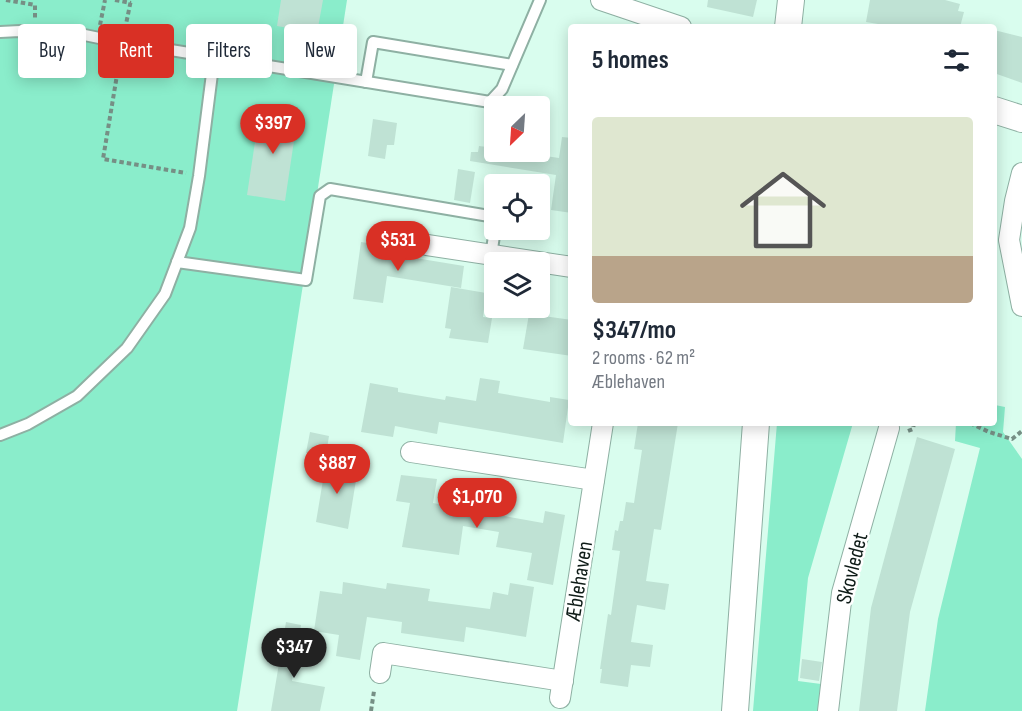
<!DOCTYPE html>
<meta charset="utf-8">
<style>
body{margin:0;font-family:"Sofia Sans Condensed",sans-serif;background:#f2f2f3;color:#1f2937;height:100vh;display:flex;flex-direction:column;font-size:22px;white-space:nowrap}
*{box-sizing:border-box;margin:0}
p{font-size:20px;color:#747a83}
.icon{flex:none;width:33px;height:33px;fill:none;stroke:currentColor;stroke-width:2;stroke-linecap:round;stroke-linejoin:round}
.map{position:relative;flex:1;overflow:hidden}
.panel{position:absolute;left:568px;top:24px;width:429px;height:402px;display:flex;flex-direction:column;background:#fff;border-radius:6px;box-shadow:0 3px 15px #0003}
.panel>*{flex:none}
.hud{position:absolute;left:18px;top:24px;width:460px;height:54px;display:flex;gap:12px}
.needle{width:39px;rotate:205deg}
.controls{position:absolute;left:484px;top:96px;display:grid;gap:12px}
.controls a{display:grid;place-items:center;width:66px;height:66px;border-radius:6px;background:#fff;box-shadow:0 3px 15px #0003;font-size:30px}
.price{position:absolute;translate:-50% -51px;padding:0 14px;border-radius:21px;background:#d93025;color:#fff;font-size:20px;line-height:39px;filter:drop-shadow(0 2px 3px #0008)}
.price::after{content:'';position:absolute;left:50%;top:36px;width:18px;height:14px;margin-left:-9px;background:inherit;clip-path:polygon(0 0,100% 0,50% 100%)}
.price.selected{background:#222;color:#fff}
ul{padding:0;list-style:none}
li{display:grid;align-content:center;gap:12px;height:318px;padding:0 24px}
li span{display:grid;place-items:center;height:186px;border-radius:6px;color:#555}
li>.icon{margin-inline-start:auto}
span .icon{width:108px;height:108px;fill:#fffc;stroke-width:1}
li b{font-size:26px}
h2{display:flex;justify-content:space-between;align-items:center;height:72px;padding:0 24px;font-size:26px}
.chip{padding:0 21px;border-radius:6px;background:#fff;box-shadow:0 3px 15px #0003;font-size:21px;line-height:54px}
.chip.selected{background:#d93025;color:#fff}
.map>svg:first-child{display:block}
.green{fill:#8aedcb}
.building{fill:#bfe2d4}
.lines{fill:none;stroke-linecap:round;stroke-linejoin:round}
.service-casing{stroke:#8eb0a3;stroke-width:14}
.minor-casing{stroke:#8eb0a3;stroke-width:22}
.tertiary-casing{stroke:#8eb0a3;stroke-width:28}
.path{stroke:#768f85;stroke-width:4;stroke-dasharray:4.5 3;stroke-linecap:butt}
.service{stroke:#fff;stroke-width:10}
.minor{stroke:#fff;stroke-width:20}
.tertiary{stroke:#fff;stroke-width:26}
.labels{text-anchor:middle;stroke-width:5;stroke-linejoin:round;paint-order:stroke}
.street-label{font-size:22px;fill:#0e1b17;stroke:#fff}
</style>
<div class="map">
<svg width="1022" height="711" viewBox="0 0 1022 711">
<rect width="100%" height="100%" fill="#d9fdee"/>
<g class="green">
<polygon points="0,0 347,0 237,711 0,711"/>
<polygon points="995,405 1005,407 1003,432 1022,459 1022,711 925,711 938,619 980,448 955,441 956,423 994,423"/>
<polygon points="777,423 853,423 808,578 798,681 821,684 818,711 753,711"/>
</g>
<g class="building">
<polygon points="281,0 323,0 317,33 277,26"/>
<polygon points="708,0 757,0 753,17 707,7"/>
<polygon points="870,0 945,0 960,4 958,11 964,12 960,27 896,27 866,22"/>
<polygon points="994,30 1022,37 1022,83 994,73"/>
<polygon points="260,109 298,114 285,201 247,195"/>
<polygon points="373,119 397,123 394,145 387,145 385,159 368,156"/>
<polygon points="562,137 572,138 572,213 551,210 556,175 470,161 471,152 478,152 479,146 495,148 495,152 518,152 559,158"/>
<polygon points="458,169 475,172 470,203 454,200"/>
<polygon points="361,242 392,247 391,254 464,266 461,288 387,276 383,303 353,299"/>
<polygon points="451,287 486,293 483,317 492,318 488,343 449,338 451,329 445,328"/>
<polygon points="529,314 572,320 572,356 523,349"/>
<polygon points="480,378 500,381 498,393 550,402 550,397 569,400 563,443 439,422 437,434 395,426 393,437 361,432 370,383 398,388 398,392 445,400 446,396 476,401"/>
<polygon points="638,423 678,423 661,530 654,529 646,581 669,584 665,610 637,605 631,642 653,645 650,667 631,665 628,687 600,683 602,669 600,669 608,614 611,615 620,551 612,550 615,530 618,531 620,521 623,521 626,502 634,503 642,450 634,449"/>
<polygon points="310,432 329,436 326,455 306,453"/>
<polygon points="917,437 955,449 910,612 897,711 859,711 871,608"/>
<polygon points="326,462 358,468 348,529 316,522"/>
<polygon points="401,475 437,479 433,503 543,523 545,511 565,515 553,585 527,580 532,553 496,547 499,532 463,526 459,555 402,547 410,503 396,501"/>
<polygon points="343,582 386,589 387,583 430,589 428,601 490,609 493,592 508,595 510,583 534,587 526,637 466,627 464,642 401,633 402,622 367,617 360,660 336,656 339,635 314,631 320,591 342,594"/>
<polygon points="286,622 301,625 292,681 325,687 320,711 271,711"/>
<polygon points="802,659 822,662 819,681 800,678"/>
</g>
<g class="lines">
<defs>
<g id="service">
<polyline points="0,32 20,31 70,32 109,40 490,102 502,89 540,0"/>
<polyline points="366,82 373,42 512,65"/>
<polyline points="491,255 495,230"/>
<polyline points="177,262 306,280 320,196 330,189 495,217"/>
<polyline points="0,435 28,424 77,396 127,348 165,294 190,228 199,176 214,58"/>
</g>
<g id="minor">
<polyline points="601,0 681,27"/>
<polyline points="1022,173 1015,201 1009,240 1022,306"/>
<polyline points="427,245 572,267"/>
<polyline points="411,452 594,480"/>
<polyline points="380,673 383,653 563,681"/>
<polyline points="560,698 603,423"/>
<polyline points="828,711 842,593 889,428"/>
</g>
<g id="tertiary">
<polyline points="788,27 791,0"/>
<polyline points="994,110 1022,119"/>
<polyline points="735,711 756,423"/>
</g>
</defs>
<use href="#service" class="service-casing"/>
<use href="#minor" class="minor-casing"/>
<use href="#tertiary" class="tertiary-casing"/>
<g class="path">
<polyline points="6,0 35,5 35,19"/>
<polyline points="115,0 131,3"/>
<polyline points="100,25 105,0"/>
<polyline points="125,29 131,0"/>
<polyline points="120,57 103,159 186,173"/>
<polyline points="970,423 989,432 1012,439 1022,431"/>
<polyline points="908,431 913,429 914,423"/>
<polyline points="371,711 374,691"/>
</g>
<use href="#service" class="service"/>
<use href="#minor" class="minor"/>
<use href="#tertiary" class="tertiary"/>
</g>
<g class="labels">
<g class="street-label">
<text transform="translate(851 568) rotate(-76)" y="8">Skovledet</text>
<text transform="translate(578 581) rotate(-81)" y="8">Æblehaven</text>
</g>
</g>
</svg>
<div class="controls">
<a><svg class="needle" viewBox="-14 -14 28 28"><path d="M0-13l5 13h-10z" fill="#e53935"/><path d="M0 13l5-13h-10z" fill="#747a83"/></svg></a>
<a><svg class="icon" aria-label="locate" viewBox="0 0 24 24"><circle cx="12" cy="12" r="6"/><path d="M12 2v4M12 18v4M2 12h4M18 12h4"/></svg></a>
<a><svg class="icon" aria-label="layers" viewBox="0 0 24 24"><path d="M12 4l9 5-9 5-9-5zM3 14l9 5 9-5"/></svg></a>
</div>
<b class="price" style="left:273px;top:155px">$397</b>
<b class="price" style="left:398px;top:272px">$531</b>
<b class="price" style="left:337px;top:495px">$887</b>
<b class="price" style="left:477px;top:529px">$1,070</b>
<b class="price selected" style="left:294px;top:679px">$347</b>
<div class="hud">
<a class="chip">Buy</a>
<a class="chip selected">Rent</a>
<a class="chip">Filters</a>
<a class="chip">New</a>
</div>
<section class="panel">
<h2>5 homes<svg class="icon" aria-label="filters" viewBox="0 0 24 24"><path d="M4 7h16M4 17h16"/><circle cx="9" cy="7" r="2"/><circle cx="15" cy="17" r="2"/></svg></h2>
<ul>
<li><span style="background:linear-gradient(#dfe7d0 75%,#b9a48a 0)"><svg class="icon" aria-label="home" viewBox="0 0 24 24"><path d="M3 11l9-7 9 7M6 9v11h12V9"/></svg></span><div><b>$347/mo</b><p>2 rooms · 62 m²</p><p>Æblehaven</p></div></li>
</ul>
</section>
</div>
